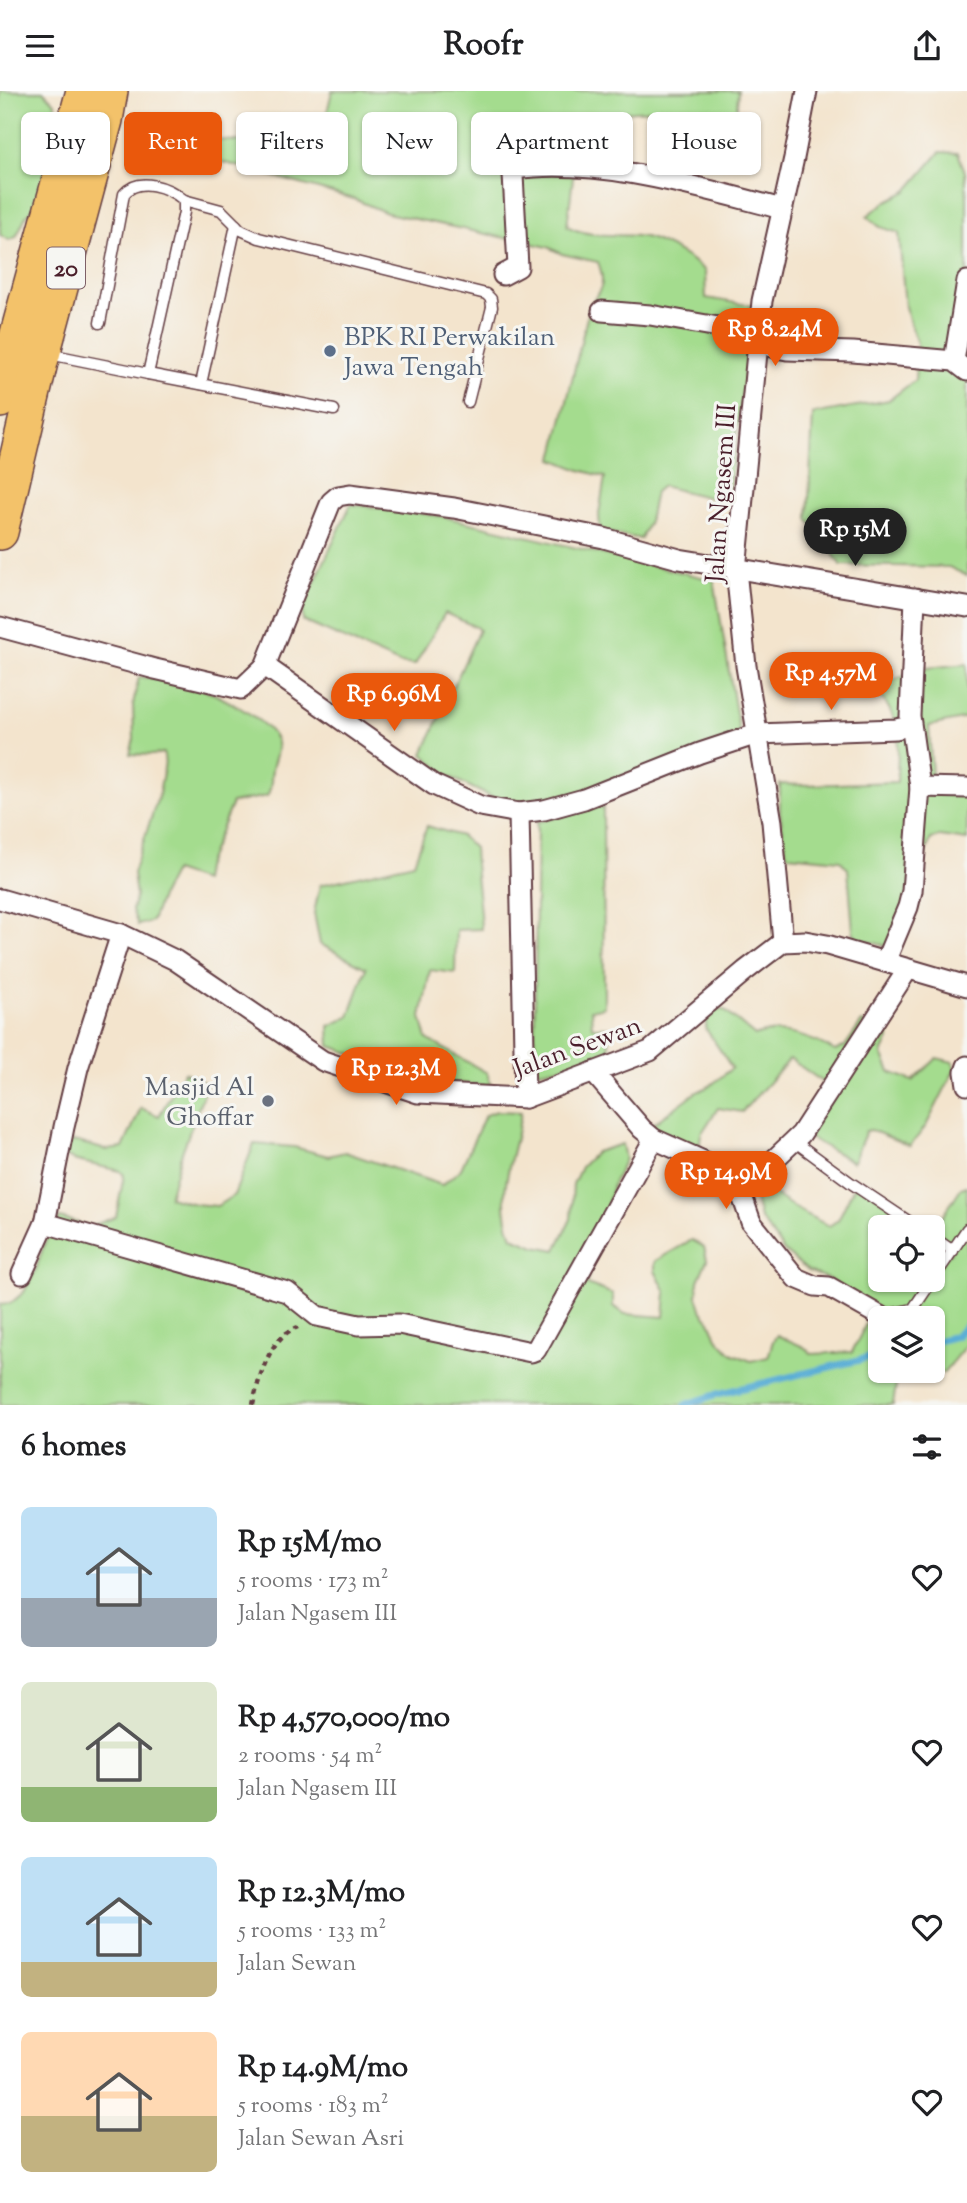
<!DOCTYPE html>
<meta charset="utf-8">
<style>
body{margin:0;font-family:"Sorts Mill Goudy",serif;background:#f6f6f6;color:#202124;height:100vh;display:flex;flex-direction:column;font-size:26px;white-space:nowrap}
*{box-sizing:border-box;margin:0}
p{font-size:23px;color:#757577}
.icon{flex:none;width:38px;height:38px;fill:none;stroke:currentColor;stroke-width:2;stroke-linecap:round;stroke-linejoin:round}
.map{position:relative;height:1314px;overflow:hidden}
.sheet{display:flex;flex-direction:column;background:#fff;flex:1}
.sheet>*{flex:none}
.banner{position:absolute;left:21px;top:21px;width:926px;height:63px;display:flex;gap:14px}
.controls{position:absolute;left:868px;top:1124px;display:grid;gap:14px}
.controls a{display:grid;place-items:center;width:77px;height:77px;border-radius:10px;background:#fff;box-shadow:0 2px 5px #0004;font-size:35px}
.price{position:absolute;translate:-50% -60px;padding:0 16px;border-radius:24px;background:#ea580c;color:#fff;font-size:23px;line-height:46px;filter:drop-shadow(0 2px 4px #0008)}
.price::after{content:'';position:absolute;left:50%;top:42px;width:21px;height:16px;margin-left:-10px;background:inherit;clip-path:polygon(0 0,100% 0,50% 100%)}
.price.active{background:#222;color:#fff}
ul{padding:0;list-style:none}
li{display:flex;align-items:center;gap:21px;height:175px;padding:0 21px}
li span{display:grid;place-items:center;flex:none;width:196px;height:140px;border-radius:10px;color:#555}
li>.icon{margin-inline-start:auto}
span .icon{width:84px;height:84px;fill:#fffc;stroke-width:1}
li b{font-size:30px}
h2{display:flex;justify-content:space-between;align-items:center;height:84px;padding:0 21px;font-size:30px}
.chip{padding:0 24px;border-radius:10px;background:#fff;box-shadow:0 2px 5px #0004;font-size:24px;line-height:63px}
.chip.active{background:#ea580c;color:#fff}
header{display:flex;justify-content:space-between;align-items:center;height:91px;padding:0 21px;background:#fff;font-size:32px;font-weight:700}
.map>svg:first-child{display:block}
.green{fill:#a4dc8e;stroke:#777e5c;stroke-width:2;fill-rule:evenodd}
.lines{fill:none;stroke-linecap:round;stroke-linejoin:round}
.stream{stroke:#5aaed6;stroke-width:7}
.lane-casing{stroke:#633d43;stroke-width:13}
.street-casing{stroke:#633d43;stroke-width:23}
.highway-casing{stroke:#633d43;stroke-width:38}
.path{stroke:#633d43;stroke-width:4.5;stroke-dasharray:5 5;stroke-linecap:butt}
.lane{stroke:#fff;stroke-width:10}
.street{stroke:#fff;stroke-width:19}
.highway{stroke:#f3c26a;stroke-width:35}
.service-dot{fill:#5c6f8a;stroke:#f6f6f2;stroke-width:2.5}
.worship-dot{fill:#6b7280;stroke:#f6f6f2;stroke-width:2.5}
.labels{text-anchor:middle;stroke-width:6;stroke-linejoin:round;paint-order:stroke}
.shield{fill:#f6f6f2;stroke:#7e6067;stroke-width:2}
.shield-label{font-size:24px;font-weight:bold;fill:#4a1f2b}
.service-label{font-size:26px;fill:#4e5e75;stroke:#f6f6f2;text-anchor:start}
.street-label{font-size:26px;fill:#4a1f2b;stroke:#f6f6f2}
.worship-label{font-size:26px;fill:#5b616d;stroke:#f6f6f2;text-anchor:end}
</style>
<header><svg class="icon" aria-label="menu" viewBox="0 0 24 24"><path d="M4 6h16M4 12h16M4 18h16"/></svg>Roofr<svg class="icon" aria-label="share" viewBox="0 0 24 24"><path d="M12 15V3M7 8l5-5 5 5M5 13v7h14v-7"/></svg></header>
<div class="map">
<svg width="967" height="1314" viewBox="0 0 967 1314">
<rect width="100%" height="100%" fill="#f6f6f2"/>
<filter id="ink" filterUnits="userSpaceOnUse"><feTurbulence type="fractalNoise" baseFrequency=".0143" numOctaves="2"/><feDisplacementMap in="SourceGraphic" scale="14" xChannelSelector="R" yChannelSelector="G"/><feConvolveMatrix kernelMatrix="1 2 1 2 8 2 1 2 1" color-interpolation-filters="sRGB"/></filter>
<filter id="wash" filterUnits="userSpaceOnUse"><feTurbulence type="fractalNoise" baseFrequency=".00686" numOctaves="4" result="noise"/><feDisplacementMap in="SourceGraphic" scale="28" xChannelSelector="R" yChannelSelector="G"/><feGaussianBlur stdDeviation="1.57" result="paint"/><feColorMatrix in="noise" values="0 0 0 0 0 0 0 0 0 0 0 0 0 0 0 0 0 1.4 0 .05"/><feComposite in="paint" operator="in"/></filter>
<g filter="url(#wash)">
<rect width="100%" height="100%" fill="#f3e4cd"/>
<g class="green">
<polygon points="0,0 43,0 55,12 56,23 63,34 38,113 26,125 16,146 9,149 0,144"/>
<path d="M332,0H738L736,32C685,18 635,13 583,30L577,55L567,135C589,147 613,143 637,145C657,146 690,166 705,180L706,207L754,215L727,411L662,395L655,401L649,430L641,448L600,440L599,423L605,386L580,379L553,368L590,214C602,198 606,192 598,171L562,163L548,156L387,122L354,108L215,69L199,57L220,49L263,52L299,60L319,56Z"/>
<polygon points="940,61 958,62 965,81 967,106 967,485 949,476 841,474 808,428 813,323 889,309 915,289 917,252 905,216 899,142 880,136 867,125 887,110 907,100"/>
<polygon points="351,413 440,425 714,489 740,646 544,718 507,714 446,684 423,663 479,539 476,536 445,522 415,574 399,572 303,530 303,516"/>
<path d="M967,573V627L929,635L932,687L967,697V749L940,745L931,748L920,776L918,819L896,857L857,848L853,840L848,778L840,769L788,764L786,760L780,722V693L805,694L897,691C897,659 904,632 881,606L882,593L927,577Z"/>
<path d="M139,586C158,587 179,589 198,596C218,604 272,630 277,652C279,660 273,671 272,679C270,689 273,695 267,705L232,712L205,777L203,790L174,780L162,803L152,830L138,834L132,819L136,805L133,782L160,700C160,686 168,675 163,662L152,664L130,663L134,648L133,613Z"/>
<polygon points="603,715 604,916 591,919 592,936 608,936 610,962 576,973 534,981 537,731"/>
<path d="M427,735L461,745L474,757C475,785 480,810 481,838L456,839L455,882L430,879L421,926L427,948L487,982L491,995L414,988L400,979L330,955L329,935L349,926L366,877L320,853L314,822L320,794L414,772Z"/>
<path d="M715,919H724L755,945C777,934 815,948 835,960L845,955L862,931L889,941V948L882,963L890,981L913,990L937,967L953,971L955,978L926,1035L910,1055L871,1039L866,1040L853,1071L804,1044C806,1023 810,1009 824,992L790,968L742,1021L718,1017L701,1043L699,1059L649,1036L695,1002L710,995L732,977L706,938V928Z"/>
<path d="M184,981L207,993L180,1067L169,1106L195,1113L217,1115L234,1104L254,1053L294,1056L328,1065L345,1061L442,1094L461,1078L485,1024L497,1020L521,1021C515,1066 494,1100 512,1146L535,1155L556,1159L571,1128L573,1093L581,1076L596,1061L622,1053L625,1068L613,1093L587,1193L613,1203V1215L625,1223L664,1226L666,1201L655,1180V1170L692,1149L704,1156L707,1169L698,1190L697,1205L702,1221L710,1230L717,1247L731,1262L751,1270L768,1266L773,1250L777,1244L804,1256L812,1263L852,1261L866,1233L872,1225L829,1188L808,1180L784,1160L760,1127L754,1104L760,1095L805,1123L829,1135L838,1129L855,1094C884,1092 895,1107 905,1133L902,1136H880V1188H933V1178L951,1161L935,1151L937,1134L961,1097L967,1095V1253L943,1282L898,1280L893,1314H0V1213L11,1212L24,1201L36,1178L45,1151L59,1127L91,1135L116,1126L124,1084L120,1080L73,1069L63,1064L66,1050L78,1051L106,1059L123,1057L141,1017L159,1025ZM880,1227H933V1279H880Z"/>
</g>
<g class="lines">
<g class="stream">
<polyline points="933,1251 956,1245 967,1234"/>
<polyline points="685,1314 718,1303 880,1264"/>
</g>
</g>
</g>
<g filter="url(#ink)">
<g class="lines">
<defs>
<g id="lane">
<polyline points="184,109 221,119 241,139 259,147 486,203 491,208 492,216 468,311"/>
<path d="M49,263L148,283L184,121V109C168,96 139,85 124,103L100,232"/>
<polyline points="148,283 334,319"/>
<polyline points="201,293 236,134"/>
<polyline points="794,1050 851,1092 917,1136"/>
<polyline points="933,1146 953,1160"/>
<polyline points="880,1225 913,1218 967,1138"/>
</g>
<g id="street">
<path d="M503,184L518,176L513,84L515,78C600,66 700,97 782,118"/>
<polyline points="602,220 650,224 758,243 772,256 787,259 853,261 954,270 967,280"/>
<polyline points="954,270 967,190"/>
<polyline points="915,507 910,625 920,696"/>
<polyline points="0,536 155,578 241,598 265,575 331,411 338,405 350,403 454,417 604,447 679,468 967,516"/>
<polyline points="265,575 434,694 480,715 519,722 544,719 584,708 700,662 757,643 896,638 910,635"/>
<polyline points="519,722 525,1007"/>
<polyline points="0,808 121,843 175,869 323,970 418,1002 525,1007 650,960 745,880 783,851 805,850 827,854 967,895"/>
<polyline points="783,851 772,731 746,575 736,479 762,210 794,67 807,0"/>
<polyline points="885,871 908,816 912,800 920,696 967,697"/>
<polyline points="967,975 965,981 967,994"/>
<polyline points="593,981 642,1038 654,1048 710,1073 728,1086 743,1108 751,1131 796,1187 815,1195 829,1196 880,1225"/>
<polyline points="739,1102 801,1043 908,878"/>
<polyline points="45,1132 287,1201 317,1225 359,1234 399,1233 531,1261 536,1259 654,1048"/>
<polyline points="22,1183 45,1132 64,1036 78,977 121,843"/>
</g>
<g id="highway">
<polyline points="0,309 84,0"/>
<polyline points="0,441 40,271 105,29 110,0"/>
</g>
</defs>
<use href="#lane" class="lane-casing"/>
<use href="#street" class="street-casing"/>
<use href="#highway" class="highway-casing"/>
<path class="path" d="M253,1314C257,1293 266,1260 283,1245C287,1241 293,1238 298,1236"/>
<use href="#lane" class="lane"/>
<use href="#street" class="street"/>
<use href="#highway" class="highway"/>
</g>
</g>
<circle class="service-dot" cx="330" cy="260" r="7"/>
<circle class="worship-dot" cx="268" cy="1010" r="7"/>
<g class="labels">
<rect class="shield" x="47" y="156.5" width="38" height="41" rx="5"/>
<g class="shield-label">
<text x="66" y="185">20</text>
</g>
<g class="service-label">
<text x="344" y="254">BPK RI Perwakilan<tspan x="344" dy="30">Jawa Tengah</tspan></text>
</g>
<g class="street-label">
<text transform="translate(720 402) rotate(-86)" y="9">Jalan Ngasem III</text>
<text transform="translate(577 955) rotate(-20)" y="9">Jalan Sewan</text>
</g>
<g class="worship-label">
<text x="254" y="1004">Masjid Al<tspan x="254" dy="30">Ghoffar</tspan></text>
</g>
</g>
</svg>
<div class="controls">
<a><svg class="icon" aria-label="locate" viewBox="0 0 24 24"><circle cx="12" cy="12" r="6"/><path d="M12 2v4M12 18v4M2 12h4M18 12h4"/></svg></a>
<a><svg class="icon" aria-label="layers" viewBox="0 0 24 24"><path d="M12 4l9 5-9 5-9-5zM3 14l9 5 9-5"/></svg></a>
</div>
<b class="price" style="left:775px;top:277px">Rp 8.24M</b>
<b class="price active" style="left:855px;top:477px">Rp 15M</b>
<b class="price" style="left:831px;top:621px">Rp 4.57M</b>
<b class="price" style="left:394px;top:642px">Rp 6.96M</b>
<b class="price" style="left:396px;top:1016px">Rp 12.3M</b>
<b class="price" style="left:726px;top:1120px">Rp 14.9M</b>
<div class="banner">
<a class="chip">Buy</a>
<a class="chip active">Rent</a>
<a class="chip">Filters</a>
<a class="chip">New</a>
<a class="chip">Apartment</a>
<a class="chip">House</a>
</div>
</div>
<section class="sheet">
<h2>6 homes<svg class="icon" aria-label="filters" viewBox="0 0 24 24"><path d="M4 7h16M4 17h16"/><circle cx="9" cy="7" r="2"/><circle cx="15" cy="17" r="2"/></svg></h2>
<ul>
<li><span style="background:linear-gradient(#bfe0f5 65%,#9aa5b1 0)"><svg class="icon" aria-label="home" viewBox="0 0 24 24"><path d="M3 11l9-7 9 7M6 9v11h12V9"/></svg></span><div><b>Rp 15M/mo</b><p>5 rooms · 173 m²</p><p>Jalan Ngasem III</p></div><svg class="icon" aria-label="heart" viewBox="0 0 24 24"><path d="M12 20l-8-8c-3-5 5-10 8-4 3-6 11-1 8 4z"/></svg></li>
<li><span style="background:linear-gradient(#dfe7d0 75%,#8fb573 0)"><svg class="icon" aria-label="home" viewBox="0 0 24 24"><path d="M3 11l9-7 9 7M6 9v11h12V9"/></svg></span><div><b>Rp 4,570,000/mo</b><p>2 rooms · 54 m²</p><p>Jalan Ngasem III</p></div><svg class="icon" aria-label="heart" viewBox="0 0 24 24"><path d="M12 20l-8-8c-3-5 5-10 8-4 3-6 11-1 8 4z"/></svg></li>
<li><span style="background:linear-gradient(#bfe0f5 75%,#c2b280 0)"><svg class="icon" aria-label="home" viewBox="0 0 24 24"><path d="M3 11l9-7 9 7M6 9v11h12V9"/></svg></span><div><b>Rp 12.3M/mo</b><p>5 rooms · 133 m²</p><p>Jalan Sewan</p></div><svg class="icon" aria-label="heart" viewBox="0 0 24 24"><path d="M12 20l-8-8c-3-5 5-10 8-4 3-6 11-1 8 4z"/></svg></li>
<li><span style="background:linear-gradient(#ffd9b3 60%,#c2b280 0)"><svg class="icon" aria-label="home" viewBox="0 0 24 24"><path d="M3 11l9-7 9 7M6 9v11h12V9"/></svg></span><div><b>Rp 14.9M/mo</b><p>5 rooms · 183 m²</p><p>Jalan Sewan Asri</p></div><svg class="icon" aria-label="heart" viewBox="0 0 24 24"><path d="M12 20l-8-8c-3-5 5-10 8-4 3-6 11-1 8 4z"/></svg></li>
</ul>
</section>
